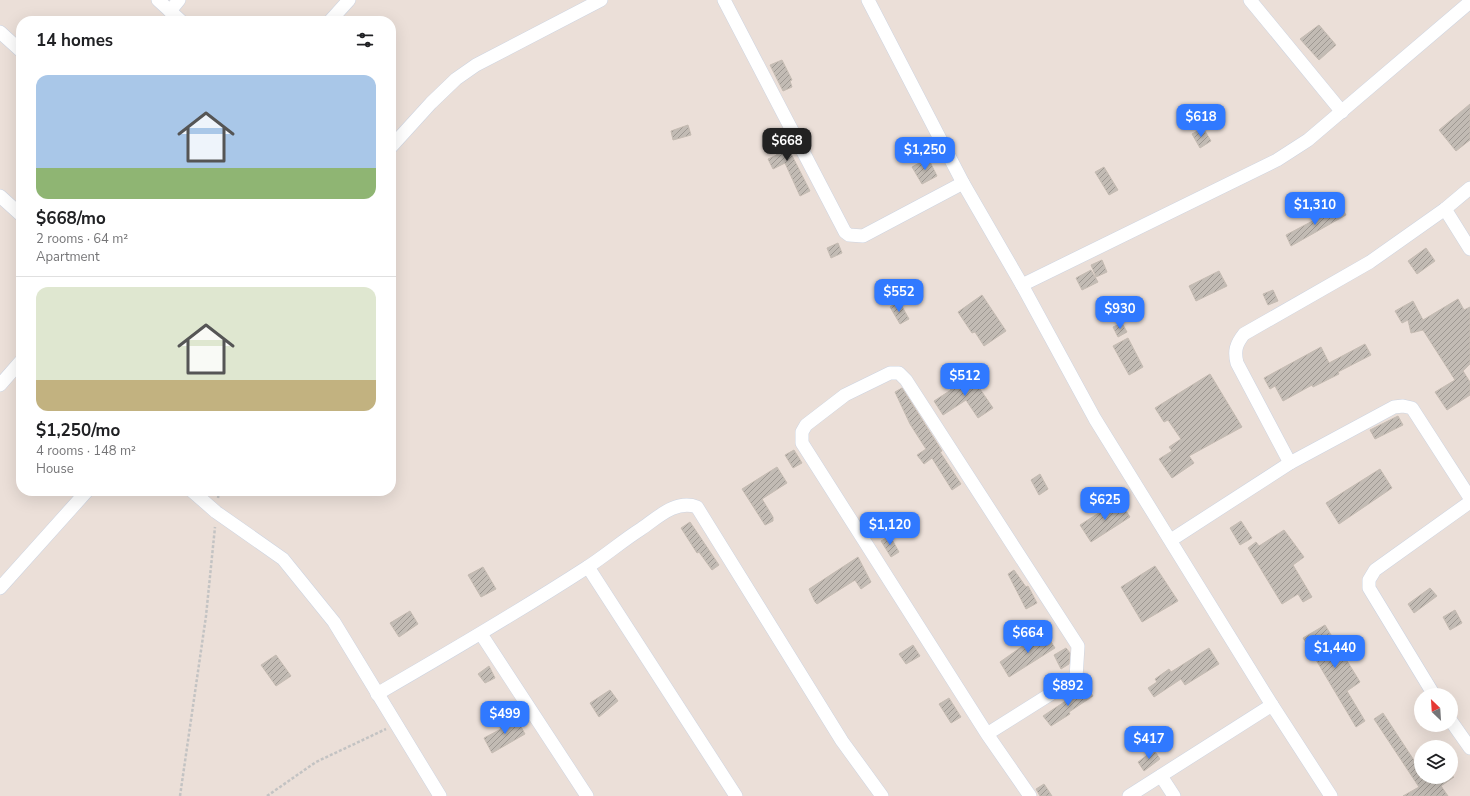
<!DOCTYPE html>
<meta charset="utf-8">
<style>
body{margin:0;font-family:"Nunito Sans",sans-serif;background:#f2f2f2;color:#202124;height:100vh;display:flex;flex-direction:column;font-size:15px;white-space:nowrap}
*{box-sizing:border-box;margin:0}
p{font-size:13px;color:#757577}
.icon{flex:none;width:22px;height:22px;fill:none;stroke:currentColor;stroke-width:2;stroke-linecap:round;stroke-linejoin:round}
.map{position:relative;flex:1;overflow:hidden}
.details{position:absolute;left:16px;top:16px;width:380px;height:480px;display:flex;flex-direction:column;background:#fff;border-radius:16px;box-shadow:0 4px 16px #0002}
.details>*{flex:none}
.needle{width:26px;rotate:335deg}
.fabs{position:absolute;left:1414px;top:688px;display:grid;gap:8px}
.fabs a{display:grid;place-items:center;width:44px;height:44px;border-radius:50%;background:#fff;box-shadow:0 4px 16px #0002;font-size:20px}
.price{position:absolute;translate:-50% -34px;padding:0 9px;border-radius:8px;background:#3079ff;color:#fff;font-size:13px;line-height:26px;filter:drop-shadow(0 1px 2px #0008)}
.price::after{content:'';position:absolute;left:50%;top:24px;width:12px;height:9px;margin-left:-6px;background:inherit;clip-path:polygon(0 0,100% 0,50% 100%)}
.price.on{background:#222;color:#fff}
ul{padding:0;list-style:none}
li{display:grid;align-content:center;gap:8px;height:212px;padding:0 20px}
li+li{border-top:1px solid #e0e0e0}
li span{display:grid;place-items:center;height:124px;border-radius:12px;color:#555}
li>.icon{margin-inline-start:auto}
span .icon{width:72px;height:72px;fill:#fffc;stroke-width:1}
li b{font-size:17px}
h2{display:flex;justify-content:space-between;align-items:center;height:48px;padding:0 20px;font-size:17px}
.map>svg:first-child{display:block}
.building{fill:url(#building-hatch);stroke:#c5bbb2}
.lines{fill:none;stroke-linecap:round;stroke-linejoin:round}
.minor-casing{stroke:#cdd4e1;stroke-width:14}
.path{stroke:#c3c3c3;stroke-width:2.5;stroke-dasharray:3 2;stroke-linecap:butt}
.minor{stroke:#fff;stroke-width:13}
</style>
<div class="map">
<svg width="1470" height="796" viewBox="0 0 1470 796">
<defs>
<pattern id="building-hatch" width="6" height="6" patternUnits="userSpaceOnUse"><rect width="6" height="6" fill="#c2bbb4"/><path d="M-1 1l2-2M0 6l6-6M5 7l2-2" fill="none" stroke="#9e9892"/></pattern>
</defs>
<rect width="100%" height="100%" fill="#ebdfd8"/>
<g class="building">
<polygon points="1319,25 1336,45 1319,60 1300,39"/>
<polygon points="782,60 792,80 790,81 792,87 783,91 770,65"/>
<polygon points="1470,104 1470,140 1456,151 1439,130"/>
<polygon points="688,125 691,135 673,140 671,131"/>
<polygon points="1203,128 1211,141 1200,148 1192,134"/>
<polygon points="779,130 810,191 800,196 785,163 773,169 768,159 777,155 768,135"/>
<polygon points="928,158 937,176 922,184 912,167"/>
<polygon points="1104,167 1118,190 1109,195 1095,172"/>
<polygon points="1341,206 1346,215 1291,246 1286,235"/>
<polygon points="838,243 842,253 831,258 827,248"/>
<polygon points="1426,248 1435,261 1417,274 1408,261"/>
<polygon points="1102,260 1107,272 1096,277 1091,265"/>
<polygon points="1091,270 1098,282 1082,290 1076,278"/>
<polygon points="1219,271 1227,286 1196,301 1189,286"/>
<polygon points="1273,290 1278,301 1268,305 1263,294"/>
<polygon points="982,295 1006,331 984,346 975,332 972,333 958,312"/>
<polygon points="1458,299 1464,310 1470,307 1470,364 1463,371 1470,382 1470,395 1447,410 1435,392 1455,380 1423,330 1411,333 1408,320 1402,323 1395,311 1413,301 1423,320"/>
<polygon points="899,301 909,319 900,324 890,307"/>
<polygon points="1122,323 1127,332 1118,337 1113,327"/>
<polygon points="1128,338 1143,367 1129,375 1113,346"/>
<polygon points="1365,344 1371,355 1338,372 1339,374 1313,387 1312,385 1283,401 1275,386 1270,389 1264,378 1321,347 1329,363"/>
<polygon points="969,373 993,408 978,418 966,400 943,415 934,401 951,390 949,387"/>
<polygon points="1210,374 1242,427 1189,456 1194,463 1172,478 1159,459 1172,451 1169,447 1181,439 1168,420 1164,422 1155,408"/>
<polygon points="902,388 942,451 940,452 961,484 952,490 932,458 924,464 917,455 926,449 910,424 895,392"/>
<polygon points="1398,416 1403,425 1375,439 1370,430"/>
<polygon points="794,450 802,463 793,468 785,455"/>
<polygon points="777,467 787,483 762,499 773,517 773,521 765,525 742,489"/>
<polygon points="1380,469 1392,488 1339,524 1326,503"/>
<polygon points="1040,474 1048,489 1039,495 1031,480"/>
<polygon points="1119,500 1130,517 1091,542 1080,525"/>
<polygon points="1241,521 1252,538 1240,545 1230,528"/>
<polygon points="690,522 719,565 712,570 699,552 697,553 681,528"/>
<polygon points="1284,530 1304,557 1293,565 1312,597 1303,602 1298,594 1282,604 1248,548 1256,542 1259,546"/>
<polygon points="890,536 899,552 891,557 881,541"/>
<polygon points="858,557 871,582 861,589 855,580 817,604 815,602 809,589"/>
<polygon points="1155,566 1178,601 1142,622 1121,587"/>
<polygon points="483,567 496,589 481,597 468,575"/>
<polygon points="1014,570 1026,587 1028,586 1037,603 1026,609 1008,574"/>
<polygon points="1430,588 1437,596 1414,613 1408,604"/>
<polygon points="1455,610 1462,623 1450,630 1443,617"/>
<polygon points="410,611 418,624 399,637 390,623"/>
<polygon points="1325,625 1360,682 1347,691 1365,721 1356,727 1303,638"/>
<polygon points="1044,631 1055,648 1009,677 1000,662"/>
<polygon points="913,645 920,656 906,664 899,654"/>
<polygon points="1066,648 1070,653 1069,664 1061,669 1054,655"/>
<polygon points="1209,648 1219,664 1185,685 1181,679 1154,697 1148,688 1157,682 1155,679 1169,669 1171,672"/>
<polygon points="276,655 291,676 276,686 261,665"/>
<polygon points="489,666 495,678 485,683 478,674"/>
<polygon points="1087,687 1093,696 1069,712 1070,714 1051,726 1043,716"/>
<polygon points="610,690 618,701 599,717 590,703"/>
<polygon points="949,698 961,717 951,723 939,704"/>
<polygon points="1383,713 1421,771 1421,777 1425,777 1428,781 1434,777 1454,777 1441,786 1448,796 1403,796 1419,787 1374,719"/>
<polygon points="515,716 525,734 492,753 484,738 501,729 499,725"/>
<polygon points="1154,750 1160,759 1144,771 1138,762"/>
<polygon points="1044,784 1052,796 1040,796 1036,789"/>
</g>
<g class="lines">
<defs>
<g id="minor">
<polyline points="158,0 181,21"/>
<polyline points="724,0 845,232 849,235 863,236 963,183"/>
<polyline points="868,0 963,183 1022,285 1095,419 1272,705 1331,796"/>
<polyline points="1250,0 1342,112"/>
<polyline points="170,11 179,0"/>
<polyline points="330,21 349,0"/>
<polyline points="0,32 21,51"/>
<polyline points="391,147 431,103 456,79 476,65 601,0"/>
<polyline points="0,196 21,215"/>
<polyline points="1445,209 1470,249"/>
<polyline points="1022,285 1277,160 1308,140 1470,2"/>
<polyline points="0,385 21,361"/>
<path d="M1290,463L1237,363C1234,351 1236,344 1244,334L1370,262L1445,209L1470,188"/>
<polyline points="192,491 216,512 283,559 334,622 440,796"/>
<polyline points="1171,540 1290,463 1394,407 1403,406 1412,408 1470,498"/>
<polyline points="588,567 736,796"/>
<polyline points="0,588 87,491"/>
<polyline points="481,634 587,796"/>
<path d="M377,694C448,653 518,612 586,568C605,556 622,541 641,529C657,518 676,499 697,507L842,741L882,796"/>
<polyline points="1434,695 1369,588 1369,580 1375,570 1470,502"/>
<polyline points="1451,721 1470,748"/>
<polyline points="987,734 1076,678 1078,646 906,380 899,373 890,373 845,395 806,425 802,432 802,443 987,734 1030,796"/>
<polyline points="1161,776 1174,796"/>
<polyline points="1129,796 1272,705"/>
</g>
</defs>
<use href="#minor" class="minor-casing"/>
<g class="path">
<polyline points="218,498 219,491"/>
<polyline points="180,796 206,616 215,527"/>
<polyline points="267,796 316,762 386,729"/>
</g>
<use href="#minor" class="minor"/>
</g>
</svg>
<div class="fabs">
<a><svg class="needle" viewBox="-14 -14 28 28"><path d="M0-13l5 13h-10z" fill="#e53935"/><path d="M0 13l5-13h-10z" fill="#757577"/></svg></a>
<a><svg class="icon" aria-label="layers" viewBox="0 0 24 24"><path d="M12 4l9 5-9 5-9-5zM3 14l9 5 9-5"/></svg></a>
</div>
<b class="price" style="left:1201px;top:138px">$618</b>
<b class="price on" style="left:787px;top:162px">$668</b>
<b class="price" style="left:925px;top:171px">$1,250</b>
<b class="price" style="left:1315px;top:226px">$1,310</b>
<b class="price" style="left:899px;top:313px">$552</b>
<b class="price" style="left:1120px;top:330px">$930</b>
<b class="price" style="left:965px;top:397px">$512</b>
<b class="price" style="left:1105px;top:521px">$625</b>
<b class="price" style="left:890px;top:546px">$1,120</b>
<b class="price" style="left:1028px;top:654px">$664</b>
<b class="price" style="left:1335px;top:669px">$1,440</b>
<b class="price" style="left:1068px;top:707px">$892</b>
<b class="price" style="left:505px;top:735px">$499</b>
<b class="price" style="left:1149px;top:760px">$417</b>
<section class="details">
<h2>14 homes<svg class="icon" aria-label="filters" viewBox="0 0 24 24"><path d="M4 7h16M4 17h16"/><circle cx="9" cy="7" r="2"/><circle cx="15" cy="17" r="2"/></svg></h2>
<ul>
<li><span style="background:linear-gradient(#a9c7e8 75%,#8fb573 0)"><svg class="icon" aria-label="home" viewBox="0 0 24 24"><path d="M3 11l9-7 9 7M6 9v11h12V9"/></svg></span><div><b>$668/mo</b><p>2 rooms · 64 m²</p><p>Apartment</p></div></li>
<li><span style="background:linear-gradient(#dfe7d0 75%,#c2b280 0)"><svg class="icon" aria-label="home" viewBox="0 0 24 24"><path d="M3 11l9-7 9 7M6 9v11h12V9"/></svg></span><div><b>$1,250/mo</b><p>4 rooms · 148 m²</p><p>House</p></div></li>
</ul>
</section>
</div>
